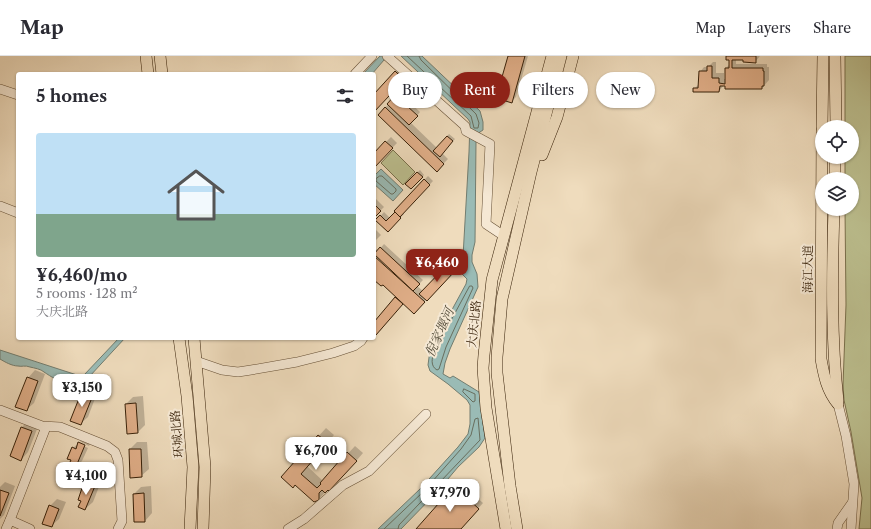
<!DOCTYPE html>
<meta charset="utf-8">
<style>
body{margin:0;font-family:"Libre Caslon Text","Noto Serif SC",serif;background:#f2f2f3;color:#2b2b33;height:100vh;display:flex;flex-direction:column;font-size:15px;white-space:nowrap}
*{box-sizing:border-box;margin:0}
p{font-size:13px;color:#7c7c81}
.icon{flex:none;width:22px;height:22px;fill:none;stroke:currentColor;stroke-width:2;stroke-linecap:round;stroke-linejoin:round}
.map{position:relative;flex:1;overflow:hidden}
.sheet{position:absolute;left:16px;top:16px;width:360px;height:268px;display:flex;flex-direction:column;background:#fff;border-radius:4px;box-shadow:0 1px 3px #0004}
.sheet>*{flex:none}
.top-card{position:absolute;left:388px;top:16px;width:380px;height:36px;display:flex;gap:8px}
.buttons{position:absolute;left:815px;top:64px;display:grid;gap:8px}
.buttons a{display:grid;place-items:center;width:44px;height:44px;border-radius:50%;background:#fff;box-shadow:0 1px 3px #0004;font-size:20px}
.price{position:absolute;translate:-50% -34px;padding:0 9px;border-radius:8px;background:#fff;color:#222;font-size:13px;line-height:26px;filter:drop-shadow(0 1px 2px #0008)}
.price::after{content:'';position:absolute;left:50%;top:24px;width:12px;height:9px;margin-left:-6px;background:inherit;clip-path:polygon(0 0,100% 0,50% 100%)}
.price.on{background:#8f2418;color:#fff}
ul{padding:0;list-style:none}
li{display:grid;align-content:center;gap:8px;height:212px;padding:0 20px}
li span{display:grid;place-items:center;height:124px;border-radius:4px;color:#555}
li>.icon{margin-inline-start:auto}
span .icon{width:72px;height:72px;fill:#fffc;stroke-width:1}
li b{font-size:17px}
h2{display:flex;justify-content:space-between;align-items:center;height:48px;padding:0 20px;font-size:17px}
.pill{padding:0 14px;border-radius:18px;background:#fff;box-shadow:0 1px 3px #0004;font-size:14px;line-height:36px}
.pill.on{background:#8f2418;color:#fff}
header{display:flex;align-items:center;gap:24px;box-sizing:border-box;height:56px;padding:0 20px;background:#fff;border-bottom:1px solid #e1e1e2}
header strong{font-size:19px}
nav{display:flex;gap:22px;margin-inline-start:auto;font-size:14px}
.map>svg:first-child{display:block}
.green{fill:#bcbf8f;stroke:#7a704c}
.water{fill:#9abbb5;stroke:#727d70}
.shadow{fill:#0003}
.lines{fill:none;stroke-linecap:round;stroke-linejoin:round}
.shore{stroke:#686e5e;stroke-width:1}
.building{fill:#e1af89;stroke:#372008}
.minor-casing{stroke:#654f35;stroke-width:10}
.major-casing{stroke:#372008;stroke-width:12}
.minor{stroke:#f5e8d4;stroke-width:9}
.major{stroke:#efdcbd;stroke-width:11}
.labels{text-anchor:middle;stroke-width:4;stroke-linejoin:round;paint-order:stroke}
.street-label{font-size:12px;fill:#372008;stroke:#f5e8d4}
.water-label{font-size:13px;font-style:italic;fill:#554e3c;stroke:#f5e8d4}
</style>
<header>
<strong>Map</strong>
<nav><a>Map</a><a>Layers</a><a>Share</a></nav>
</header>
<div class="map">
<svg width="871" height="473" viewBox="0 0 871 473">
<rect width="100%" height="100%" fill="#efdcbd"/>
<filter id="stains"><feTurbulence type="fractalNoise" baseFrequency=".005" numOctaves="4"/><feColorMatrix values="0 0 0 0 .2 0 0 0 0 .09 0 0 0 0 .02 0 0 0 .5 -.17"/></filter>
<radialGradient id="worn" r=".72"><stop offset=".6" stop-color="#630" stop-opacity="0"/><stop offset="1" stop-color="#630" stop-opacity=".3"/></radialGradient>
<g class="green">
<polygon points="845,0 871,0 871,473 859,473 862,442 851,376 844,344 843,329 846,249 845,153 852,153 852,123 845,123 845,101 852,101 852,71 845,71"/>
<polygon points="393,94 415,116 403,129 381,107"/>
</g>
<g class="water">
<polygon points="380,0 391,0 384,4 372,18 363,18"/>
<polygon points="401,0 422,0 480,55 483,66 483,74 477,78 476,86 475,186 472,199 472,206 477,218 478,231 450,293 445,307 443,318 450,322 453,320 479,336 485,382 479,391 458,411 437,436 401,473 378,473 420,433 458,391 468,378 470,368 470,349 467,344 448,328 430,315 428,309 430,294 466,228 467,223 462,218 469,96 470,66 468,63"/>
<polygon points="381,113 403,134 393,145 374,128 374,120"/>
<path d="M119,282H125L89,321C74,335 59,326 44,316C41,313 34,312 30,311C25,309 22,311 18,310C12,310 5,306 0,303V294L80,320L84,319Z"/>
</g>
<g class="shadow">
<polygon points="509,0 528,0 516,41 511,46"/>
<polygon points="727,0 760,0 755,6 736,3 736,8 767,8 767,11 769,11 769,24 762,32 724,29 719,35 694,33 699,28 700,16 704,11 708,11 713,6 716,6 716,17 724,17 724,23 726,23 726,12 730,8 730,3"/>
<polygon points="401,11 408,18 374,55 374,40"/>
<polygon points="399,36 420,56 411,67 437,92 449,78 455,83 442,97 448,103 437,114 379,59"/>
<polygon points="391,81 397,87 374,111 374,98"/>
<polygon points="420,114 424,119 411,132 406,128"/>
<polygon points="428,120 433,125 403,157 404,158 388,175 377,164 384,156 390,162 396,156 395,155"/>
<polygon points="374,141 384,151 375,160 374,159"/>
<polygon points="374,172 381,179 374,186"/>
<polygon points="384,188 423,224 417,230 423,235 452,205 458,211 414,256 403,246 380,275 374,276 374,265 375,266 397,240 383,227 374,222 374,191 378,195"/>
<polygon points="35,314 45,318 34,347 26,354 28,322"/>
<polygon points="90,328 99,332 88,361 80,368 71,365 83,335"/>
<polygon points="143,340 145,369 138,376 126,348 133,341"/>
<polygon points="29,364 39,368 28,396 21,404 11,400 22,371"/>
<polygon points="326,372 334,379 307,410 323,425 355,390 363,397 337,427 328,433 319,443 282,421"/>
<polygon points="87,380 92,382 89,390 81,386 79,388 88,392 82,405 75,412 72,404 73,392"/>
<polygon points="137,386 147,386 149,413 141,420 130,393"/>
<polygon points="97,421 102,423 93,446 85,453 83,433"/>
<polygon points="5,426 15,430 4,459 0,463 0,431"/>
<polygon points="459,426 483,447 460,473 417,473"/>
<polygon points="151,430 152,457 145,465 135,465 134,438 141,431"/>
<polygon points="57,443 66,446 59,463 51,470 50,450"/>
</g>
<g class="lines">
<g class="shore">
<polyline points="407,0 471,60 474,72 478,72 479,67 476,58 421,4 419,0"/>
<polygon points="380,120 382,120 396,133 396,135 393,138 391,138 376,125 376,123"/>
<path d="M470,230H472L473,232L446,291L439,313L437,314C430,310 432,302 434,296Z"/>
<polygon points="464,333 475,338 475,345 473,346 463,336"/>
<polyline points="384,473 423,436 461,393 471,379 475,363 478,362 480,384 399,469 398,473"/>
</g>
</g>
<g class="building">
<polygon points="508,0 525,0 512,47 496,42"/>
<polygon points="726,0 756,0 756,7 743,6 743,4 732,4 732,12 763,12 763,15 764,15 764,30 762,30 762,33 725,33 725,30 720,30 719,36 693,36 693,32 698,32 699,15 707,15 707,10 712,10 712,22 719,22 719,27 725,28 725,12 729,12 729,4 726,4"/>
<polygon points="395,15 404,24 374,56 374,38"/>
<polygon points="395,39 418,60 409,69 387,48"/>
<polygon points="385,51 444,108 437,116 378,59"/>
<polygon points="447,80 453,85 440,101 433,95"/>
<polygon points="385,85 393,92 374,112 374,97"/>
<polygon points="417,116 423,121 411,133 405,128"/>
<polygon points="424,123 430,129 400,161 394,155"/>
<polygon points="374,148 381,155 375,161 374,160"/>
<polygon points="395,156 401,162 388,176 375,164 380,159 386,165"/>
<polygon points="380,191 420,228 413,235 374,198"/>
<polygon points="374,200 425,246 414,258 383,229 381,230 374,224"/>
<polygon points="448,208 455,215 427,245 419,238"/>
<polygon points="395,241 403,248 376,279 374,277 374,266"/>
<polygon points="27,321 38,325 27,355 15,351"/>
<polygon points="82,335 93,339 81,369 70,365"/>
<polygon points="136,347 138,377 127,378 125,348"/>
<polygon points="21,371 32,375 21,405 10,400"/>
<polygon points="318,379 328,387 301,418 317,432 321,428 320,427 347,396 357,405 329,435 328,434 325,437 322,434 319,437 319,444 314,446 295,429 293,432 281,421"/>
<polygon points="78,386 85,389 75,413 68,410 71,404 67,403 72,391 76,393"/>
<polygon points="129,393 141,393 142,421 130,422"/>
<polygon points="89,427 95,430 85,454 78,451 81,445 78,444 82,432 86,433"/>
<polygon points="454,430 479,453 461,473 416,473"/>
<polygon points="0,434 9,437 0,460"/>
<polygon points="144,437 145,466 134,466 133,438"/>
<polygon points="49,449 59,453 52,471 42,468"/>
</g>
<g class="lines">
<defs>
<g id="minor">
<polyline points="387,0 465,70 466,75 490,88 486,168 504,180"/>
<polyline points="355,18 372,0"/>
<polyline points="0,33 18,39"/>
<polyline points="0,150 18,157"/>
<polyline points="196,305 222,314 238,316 251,314 297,306 333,297 354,290 361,285 363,282"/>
<polyline points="838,348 846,380 854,428 851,473"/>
<polyline points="0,354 42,370 60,371 107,390 115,396 118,404 122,465 118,473"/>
<polyline points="10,464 46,371"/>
<polyline points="6,473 10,464 30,473"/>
<polyline points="288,473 304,463 343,429 369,415 426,358"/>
<polyline points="837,473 838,467 852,447"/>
</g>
<g id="major">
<polyline points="146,0 148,18"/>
<polyline points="160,0 162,18"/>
<polyline points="835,0 836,71"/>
<polyline points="822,71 823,0"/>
<path d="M822,75L821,303C824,320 827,335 838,348"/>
<polyline points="542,99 557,61 573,0"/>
<polyline points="835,123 835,101"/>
<path d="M834,153C832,217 831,282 838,345"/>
<polyline points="179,282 187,340 193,411 190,473"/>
<polyline points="194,282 205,411 203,473"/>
<polyline points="506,473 486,352 483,312 484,299 492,224 552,0"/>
<polyline points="517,473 510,430 497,317 497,301 502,243 531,116 561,0"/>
</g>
</defs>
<use href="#minor" class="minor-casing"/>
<use href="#major" class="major-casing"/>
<use href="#minor" class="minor"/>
<use href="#major" class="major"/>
</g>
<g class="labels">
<g class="street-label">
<text transform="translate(808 213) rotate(-90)" y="4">海江大道</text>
<text transform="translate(474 268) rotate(-84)" y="4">大庆北路</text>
<text transform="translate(177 378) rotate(-95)" y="4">环城北路</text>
</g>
<g class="water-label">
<text transform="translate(439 276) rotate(-66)" y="5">倪家堰河</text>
</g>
</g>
<rect width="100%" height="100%" filter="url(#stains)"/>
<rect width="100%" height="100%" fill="url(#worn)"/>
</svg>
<div class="buttons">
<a><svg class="icon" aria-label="locate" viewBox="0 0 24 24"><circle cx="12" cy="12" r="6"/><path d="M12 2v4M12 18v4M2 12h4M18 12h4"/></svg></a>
<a><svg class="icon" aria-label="layers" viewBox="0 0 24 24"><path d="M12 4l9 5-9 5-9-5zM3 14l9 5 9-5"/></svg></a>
</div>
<b class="price on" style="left:437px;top:227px">¥6,460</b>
<b class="price" style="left:82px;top:352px">¥3,150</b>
<b class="price" style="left:316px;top:415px">¥6,700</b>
<b class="price" style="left:86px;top:440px">¥4,100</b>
<b class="price" style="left:450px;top:457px">¥7,970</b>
<div class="top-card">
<a class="pill">Buy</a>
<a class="pill on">Rent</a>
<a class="pill">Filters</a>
<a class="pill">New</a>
</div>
<section class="sheet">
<h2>5 homes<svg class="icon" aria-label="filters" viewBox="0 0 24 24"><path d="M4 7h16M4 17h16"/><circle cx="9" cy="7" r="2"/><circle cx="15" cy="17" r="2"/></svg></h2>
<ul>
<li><span style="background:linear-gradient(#bfe0f5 65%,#7fa58c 0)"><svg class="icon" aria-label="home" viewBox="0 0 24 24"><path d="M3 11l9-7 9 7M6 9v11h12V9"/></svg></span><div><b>¥6,460/mo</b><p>5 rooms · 128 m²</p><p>大庆北路</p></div></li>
</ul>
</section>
</div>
